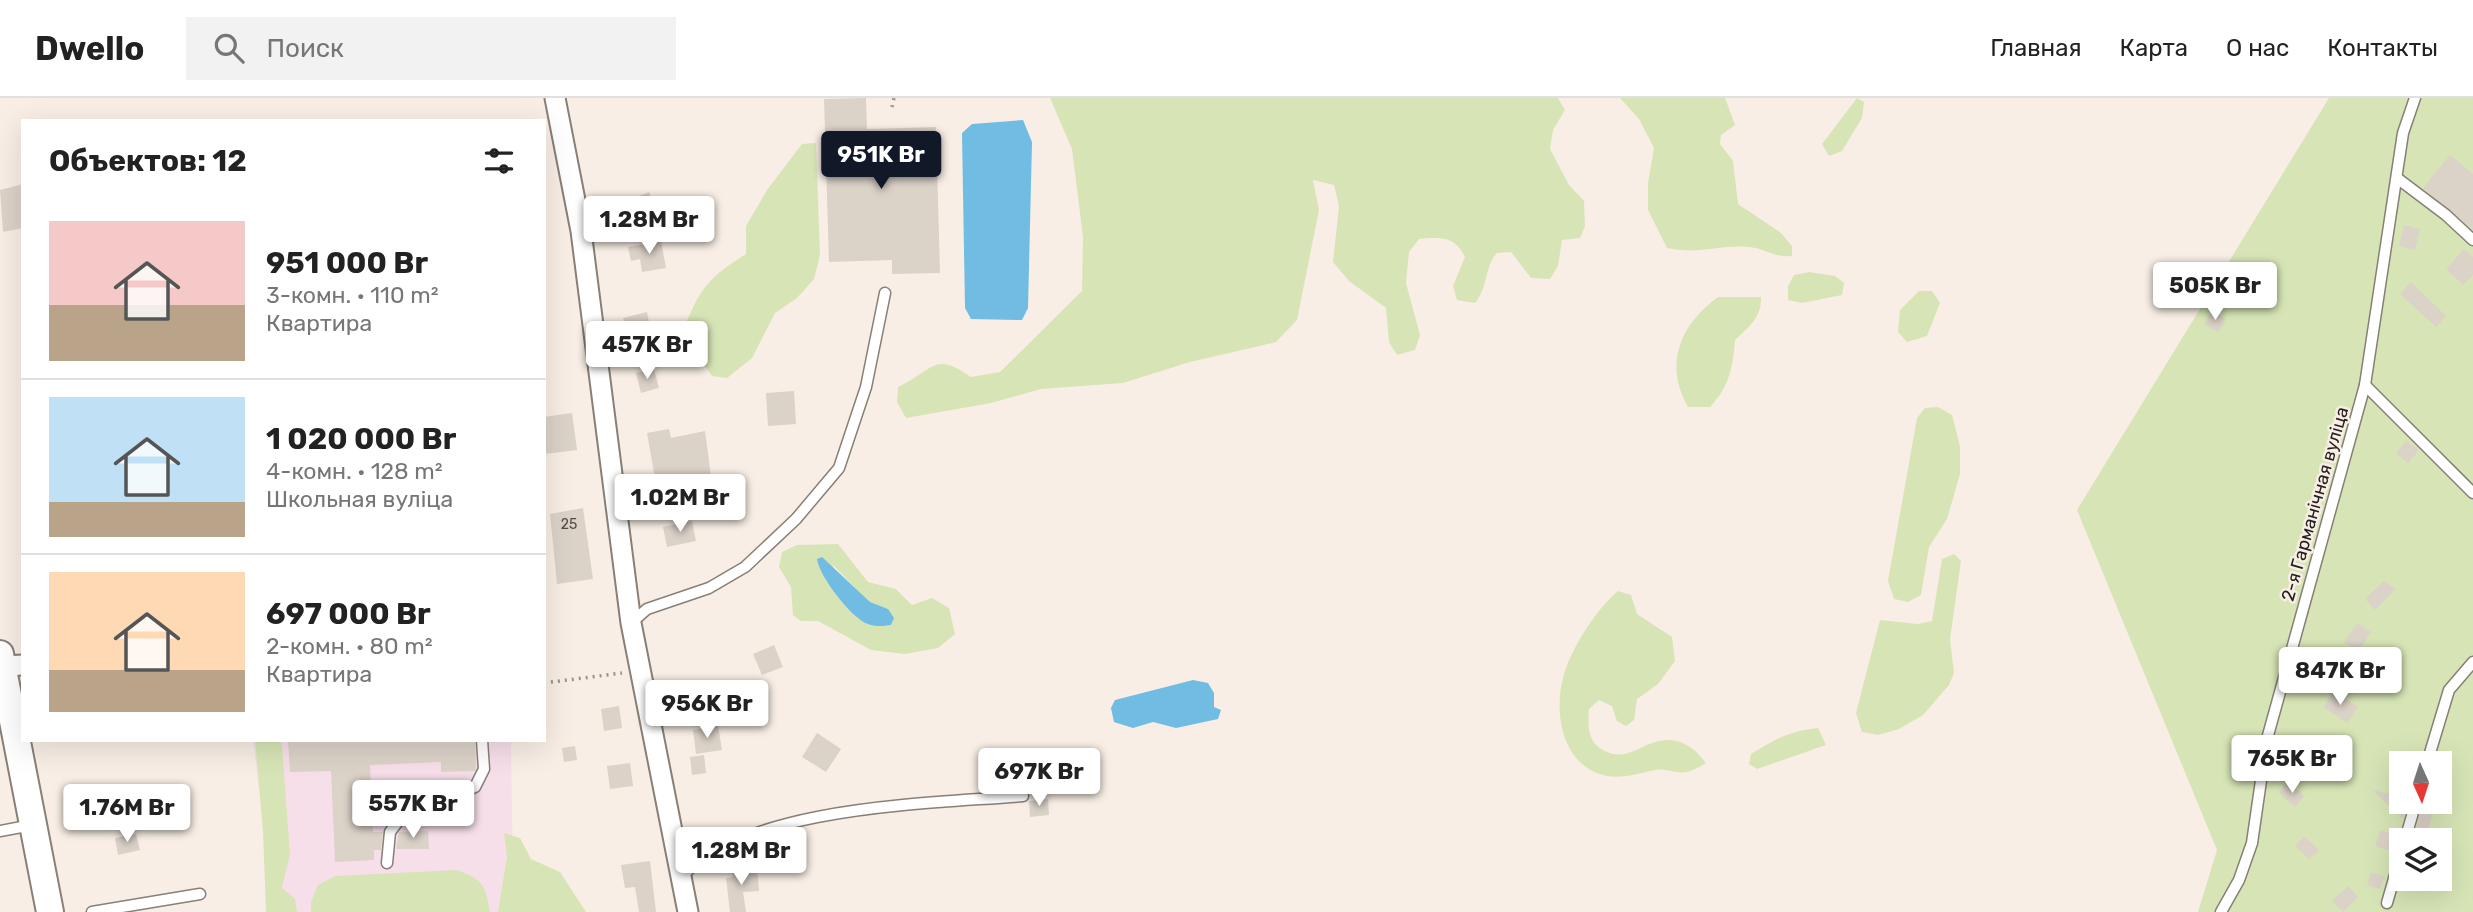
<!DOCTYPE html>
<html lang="ru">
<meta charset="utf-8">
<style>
body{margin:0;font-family:Rubik,sans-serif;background:#f2f2f2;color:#222;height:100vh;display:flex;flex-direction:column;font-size:26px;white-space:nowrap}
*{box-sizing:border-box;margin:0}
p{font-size:23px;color:#767676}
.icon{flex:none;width:38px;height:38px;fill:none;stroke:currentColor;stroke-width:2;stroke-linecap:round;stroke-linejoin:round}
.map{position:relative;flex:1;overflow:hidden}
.panel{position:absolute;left:21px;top:21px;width:525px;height:623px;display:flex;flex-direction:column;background:#fff;border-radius:0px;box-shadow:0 7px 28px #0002}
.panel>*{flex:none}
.needle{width:46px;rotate:177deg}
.controls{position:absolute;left:2389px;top:653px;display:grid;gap:14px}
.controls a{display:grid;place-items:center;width:63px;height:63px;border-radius:0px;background:#fff;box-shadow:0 7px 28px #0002;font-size:35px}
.price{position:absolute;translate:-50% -60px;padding:0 16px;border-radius:7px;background:#fff;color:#222;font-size:23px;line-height:46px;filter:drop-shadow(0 2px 4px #0008)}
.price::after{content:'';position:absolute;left:50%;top:42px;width:21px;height:16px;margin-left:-10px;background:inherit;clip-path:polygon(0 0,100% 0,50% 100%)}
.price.current{background:#111827;color:#fff}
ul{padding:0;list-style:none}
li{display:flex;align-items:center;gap:21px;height:175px;padding:0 28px}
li+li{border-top:2px solid #e0e0e0}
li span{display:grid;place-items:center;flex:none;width:196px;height:140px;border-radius:0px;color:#555}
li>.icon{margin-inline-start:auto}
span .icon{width:84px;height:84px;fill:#fffc;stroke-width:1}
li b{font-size:30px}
h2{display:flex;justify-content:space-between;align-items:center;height:84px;padding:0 28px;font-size:30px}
header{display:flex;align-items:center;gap:42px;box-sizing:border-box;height:98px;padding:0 35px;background:#fff;border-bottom:2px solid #e0e0e0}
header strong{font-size:33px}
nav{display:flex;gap:38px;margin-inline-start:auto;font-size:24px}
.search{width:490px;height:63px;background:#f2f2f2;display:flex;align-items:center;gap:18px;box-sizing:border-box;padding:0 24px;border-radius:0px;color:#767676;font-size:26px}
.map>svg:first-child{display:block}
.education{fill:#f7dfe9}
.green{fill:#d7e5b6;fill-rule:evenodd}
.water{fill:#70bce3}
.building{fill:#dbd2c8}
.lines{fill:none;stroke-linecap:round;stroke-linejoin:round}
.lane-casing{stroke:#887f76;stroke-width:13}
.street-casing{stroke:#887f76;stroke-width:23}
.secondary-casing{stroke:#887f76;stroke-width:30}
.path{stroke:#9a928c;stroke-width:3.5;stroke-dasharray:2 5;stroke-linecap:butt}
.lane{stroke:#fff;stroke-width:10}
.street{stroke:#fff;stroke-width:19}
.secondary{stroke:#fff;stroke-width:26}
.labels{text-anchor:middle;stroke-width:5;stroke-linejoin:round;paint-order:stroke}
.number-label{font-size:14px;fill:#524c48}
.street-label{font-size:18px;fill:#24201d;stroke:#f8eee5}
</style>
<header>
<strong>Dwello</strong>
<div class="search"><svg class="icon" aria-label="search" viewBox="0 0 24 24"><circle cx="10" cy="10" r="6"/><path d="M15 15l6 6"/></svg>Поиск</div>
<nav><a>Главная</a><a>Карта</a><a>О нас</a><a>Контакты</a></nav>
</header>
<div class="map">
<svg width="2473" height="814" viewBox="0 0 2473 814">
<rect width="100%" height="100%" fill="#f8eee5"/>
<polygon class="education" points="253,642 511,642 513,781 505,814 274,814"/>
<g class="green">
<path d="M1050,0H1558L1565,12L1553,32L1550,51L1569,87L1584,103L1585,128L1580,140L1562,142L1558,168L1550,181L1531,180L1511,154L1497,155C1485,167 1488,190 1475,205L1457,202L1453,188L1465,159C1455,138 1441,139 1419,141L1409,154L1406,185L1420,237L1415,252L1397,257L1389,244L1386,210L1349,183L1333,164L1339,108L1334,87L1313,82L1319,112L1297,222L1276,244L1190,264L1123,285L1041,291L991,305L906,320L897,304L898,289C935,271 934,253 971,279L1000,274L1082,193L1083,139L1072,51Z"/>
<path d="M1620,0H1725L1735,27L1721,37L1720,46L1733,63L1738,106L1781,135L1792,148V158C1775,160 1766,151 1750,149C1720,146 1700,157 1667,150L1648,112V85L1654,50L1639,21Z"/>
<polygon points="1857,0 1864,4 1862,20 1842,53 1829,58 1822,46"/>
<path d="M2329,0H2473V814H2198L2217,752L2077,412ZM2401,665H2440V704H2401ZM2401,742H2440V780H2401Z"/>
<path d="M816,45L820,157L814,181L797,200L775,215L752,260L727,280L712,278L696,255L685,228C701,188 710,179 746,156V128L767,92L802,46Z"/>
<polygon points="1809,174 1835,178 1844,185 1842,197 1802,205 1788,202 1788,188 1794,177"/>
<polygon points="1919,193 1932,193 1940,205 1927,238 1907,244 1898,234 1900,212"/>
<path d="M1718,199H1761C1762,219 1749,229 1735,242C1733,269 1729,289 1710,309H1688C1663,265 1681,226 1718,199Z"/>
<polygon points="1938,309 1952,317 1960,348 1960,376 1947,421 1929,449 1921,497 1908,504 1894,501 1888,483 1917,320 1925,310"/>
<path d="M838,446L868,484L896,491L912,507L932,500L949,510L955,536L938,550L905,556L871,552L818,523H801L793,517L791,489L779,469L782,454L797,447ZM832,466L870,505L888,511L853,516Z"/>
<polygon points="1954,456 1961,463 1950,541 1954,575 1949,587 1923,617 1899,631 1878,637 1862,634 1856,615 1880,522 1918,526 1932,523 1942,461"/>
<path d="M1618,493L1631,497L1637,516L1672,539L1675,563L1658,586L1637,601L1634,622L1626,628L1617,623L1612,608L1599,602L1589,611C1588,626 1587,641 1600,650C1627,669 1643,640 1671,642C1687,644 1697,653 1706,665C1701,668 1693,673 1687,674C1677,676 1665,670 1655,672C1640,675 1623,681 1607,678C1561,669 1552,612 1565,573C1574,546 1597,511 1618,493Z"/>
<path d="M1818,630L1826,647L1757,671L1749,666L1751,656C1776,641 1789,633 1818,630Z"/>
<polygon points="255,642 280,642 282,648 290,756 282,790 295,801 297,814 266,814 263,734"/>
<polygon points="504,735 520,740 531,761 560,774 586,814 498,814 507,759"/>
<path d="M457,772C483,782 485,786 490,814H311V804L318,787L335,778Z"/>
</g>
<g class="water">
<polygon points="1023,22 1032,44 1028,210 1022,222 971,221 965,210 962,35 972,26"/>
<path d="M822,459L870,504L888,511L894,520L891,527C884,528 875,529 868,526C852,521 819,478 817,461Z"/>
<polygon points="1193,582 1208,585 1214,595 1214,609 1221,612 1218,621 1176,630 1153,624 1133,630 1114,624 1111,610 1115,602"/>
</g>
<g class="building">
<polygon points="866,0 867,31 936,29 940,175 892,176 892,162 829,164 824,1"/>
<polygon points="2450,57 2473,76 2473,132 2423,90"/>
<polygon points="23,86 23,130 3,134 0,92"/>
<polygon points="649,94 655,110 627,121 621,105"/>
<polygon points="2404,127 2420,131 2415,152 2399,148"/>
<polygon points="661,143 666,170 642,174 640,161 631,163 628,149"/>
<polygon points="2464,151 2473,159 2473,177 2463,187 2446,171"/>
<polygon points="2411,184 2446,218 2436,229 2400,196"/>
<polygon points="2212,213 2226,221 2218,234 2204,226"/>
<polygon points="647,214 651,234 628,239 623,220"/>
<polygon points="654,271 659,290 641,295 636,275"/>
<polygon points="794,293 796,326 768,328 766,295"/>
<polygon points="572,315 577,352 544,356 544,319"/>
<polygon points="669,331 671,340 705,333 713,393 650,404 645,382 655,380 647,335"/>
<polygon points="2406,343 2419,352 2408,365 2396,355"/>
<polygon points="583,410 593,481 557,486 550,416"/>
<polygon points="692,423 696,443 667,449 663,429"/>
<polygon points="2384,483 2396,491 2375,512 2365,501"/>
<polygon points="2357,525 2371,534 2358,554 2344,544"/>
<polygon points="774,547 783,569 762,577 753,556"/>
<polygon points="2334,593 2358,609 2347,625 2323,609"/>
<polygon points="619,608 622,630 604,633 601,611"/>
<polygon points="718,628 722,652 696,656 693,632"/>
<polygon points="817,635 841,651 826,674 802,659"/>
<polygon points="288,642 475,642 476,669 475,673 441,674 441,664 370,667 373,734 383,734 381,752 374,752 374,762 335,764 331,673 290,674"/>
<polygon points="575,648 577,662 564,664 562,650"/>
<polygon points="704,657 706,675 692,677 690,659"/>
<polygon points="630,665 633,688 610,691 607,668"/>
<polygon points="2401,681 2401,704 2408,704 2403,721 2373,692 2388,696"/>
<polygon points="2288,684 2304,698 2295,709 2279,695"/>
<polygon points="1048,701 1049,717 1030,719 1029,703"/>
<polygon points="2423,705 2435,707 2426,741 2416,732"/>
<polygon points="2380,732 2396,737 2391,753 2375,748"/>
<polygon points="428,733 429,751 396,751 399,734"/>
<polygon points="136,736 140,752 118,757 115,740"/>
<polygon points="2304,738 2319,752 2309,761 2295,748"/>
<polygon points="650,763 656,814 639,814 635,789 625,790 621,767"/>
<polygon points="757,769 759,793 743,794 746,814 730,814 726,780 733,779 732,771"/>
<polygon points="2371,774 2384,778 2380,791 2367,787"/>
<polygon points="2348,788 2358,799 2343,814 2332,803"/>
</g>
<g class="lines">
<defs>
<g id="lane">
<polyline points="2397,80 2446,117 2473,142"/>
<polyline points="2365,287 2473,395"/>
<polyline points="631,525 647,511 709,490 745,469 796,421 839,370 866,289 885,195"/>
<polyline points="2427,665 2449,592 2473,564"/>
<polyline points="0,733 32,727"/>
<polyline points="2405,742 2416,704"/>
<polyline points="387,765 390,734 400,721 475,689 484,671 482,642"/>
<path d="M683,777C755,707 927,706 1023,698"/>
<polyline points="2387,805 2401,756"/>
<polyline points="92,814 200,796"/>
<polyline points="2221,814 2239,782 2252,745 2267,641 2365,287 2403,35 2415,0"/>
</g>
<g id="street">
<polyline points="555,0 581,133 631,525 688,814"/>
<polyline points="3,568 23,567"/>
</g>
<polyline id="secondary" points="0,556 50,814"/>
</defs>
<use href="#lane" class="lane-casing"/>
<use href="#street" class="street-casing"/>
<use href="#secondary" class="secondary-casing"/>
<g class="path">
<polyline points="892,9 894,0"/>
<polyline points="544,585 622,575"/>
</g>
<use href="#lane" class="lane"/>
<use href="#street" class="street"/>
<use href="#secondary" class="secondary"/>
</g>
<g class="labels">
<g class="number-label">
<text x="569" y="431">25</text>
</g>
<g class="street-label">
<text transform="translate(2315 406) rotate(-74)" y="6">2-я Гарманічная вуліца</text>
</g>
</g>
</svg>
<div class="controls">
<a><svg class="needle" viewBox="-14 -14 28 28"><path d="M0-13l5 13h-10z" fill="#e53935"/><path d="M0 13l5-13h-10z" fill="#767676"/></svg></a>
<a><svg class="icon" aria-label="layers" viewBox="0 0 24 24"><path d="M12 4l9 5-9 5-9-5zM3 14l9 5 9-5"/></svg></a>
</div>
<b class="price current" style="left:881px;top:93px">951K Br</b>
<b class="price" style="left:649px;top:158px">1.28M Br</b>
<b class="price" style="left:2215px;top:224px">505K Br</b>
<b class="price" style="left:647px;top:283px">457K Br</b>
<b class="price" style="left:680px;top:436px">1.02M Br</b>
<b class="price" style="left:2340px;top:609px">847K Br</b>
<b class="price" style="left:707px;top:642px">956K Br</b>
<b class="price" style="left:2292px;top:697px">765K Br</b>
<b class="price" style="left:1039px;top:710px">697K Br</b>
<b class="price" style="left:413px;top:742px">557K Br</b>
<b class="price" style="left:127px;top:746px">1.76M Br</b>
<b class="price" style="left:741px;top:789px">1.28M Br</b>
<section class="panel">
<h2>Объектов: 12<svg class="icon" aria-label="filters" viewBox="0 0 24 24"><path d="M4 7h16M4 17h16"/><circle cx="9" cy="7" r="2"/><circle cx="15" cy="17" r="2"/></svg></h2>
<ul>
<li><span style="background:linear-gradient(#f6c9c9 60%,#b9a48a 0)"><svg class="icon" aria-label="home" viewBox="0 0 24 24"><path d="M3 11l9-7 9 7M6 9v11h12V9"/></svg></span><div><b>951 000 Br</b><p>3-комн. · 110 m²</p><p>Квартира</p></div></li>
<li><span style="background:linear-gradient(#bfe0f5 75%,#b9a48a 0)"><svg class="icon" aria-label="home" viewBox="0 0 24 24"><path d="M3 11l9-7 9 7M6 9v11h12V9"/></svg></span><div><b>1 020 000 Br</b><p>4-комн. · 128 m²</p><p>Школьная вуліца</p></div></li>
<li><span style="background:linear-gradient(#ffd9b3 70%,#b9a48a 0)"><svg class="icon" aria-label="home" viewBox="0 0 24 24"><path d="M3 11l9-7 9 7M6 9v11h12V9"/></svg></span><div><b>697 000 Br</b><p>2-комн. · 80 m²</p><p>Квартира</p></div></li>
</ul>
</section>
</div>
